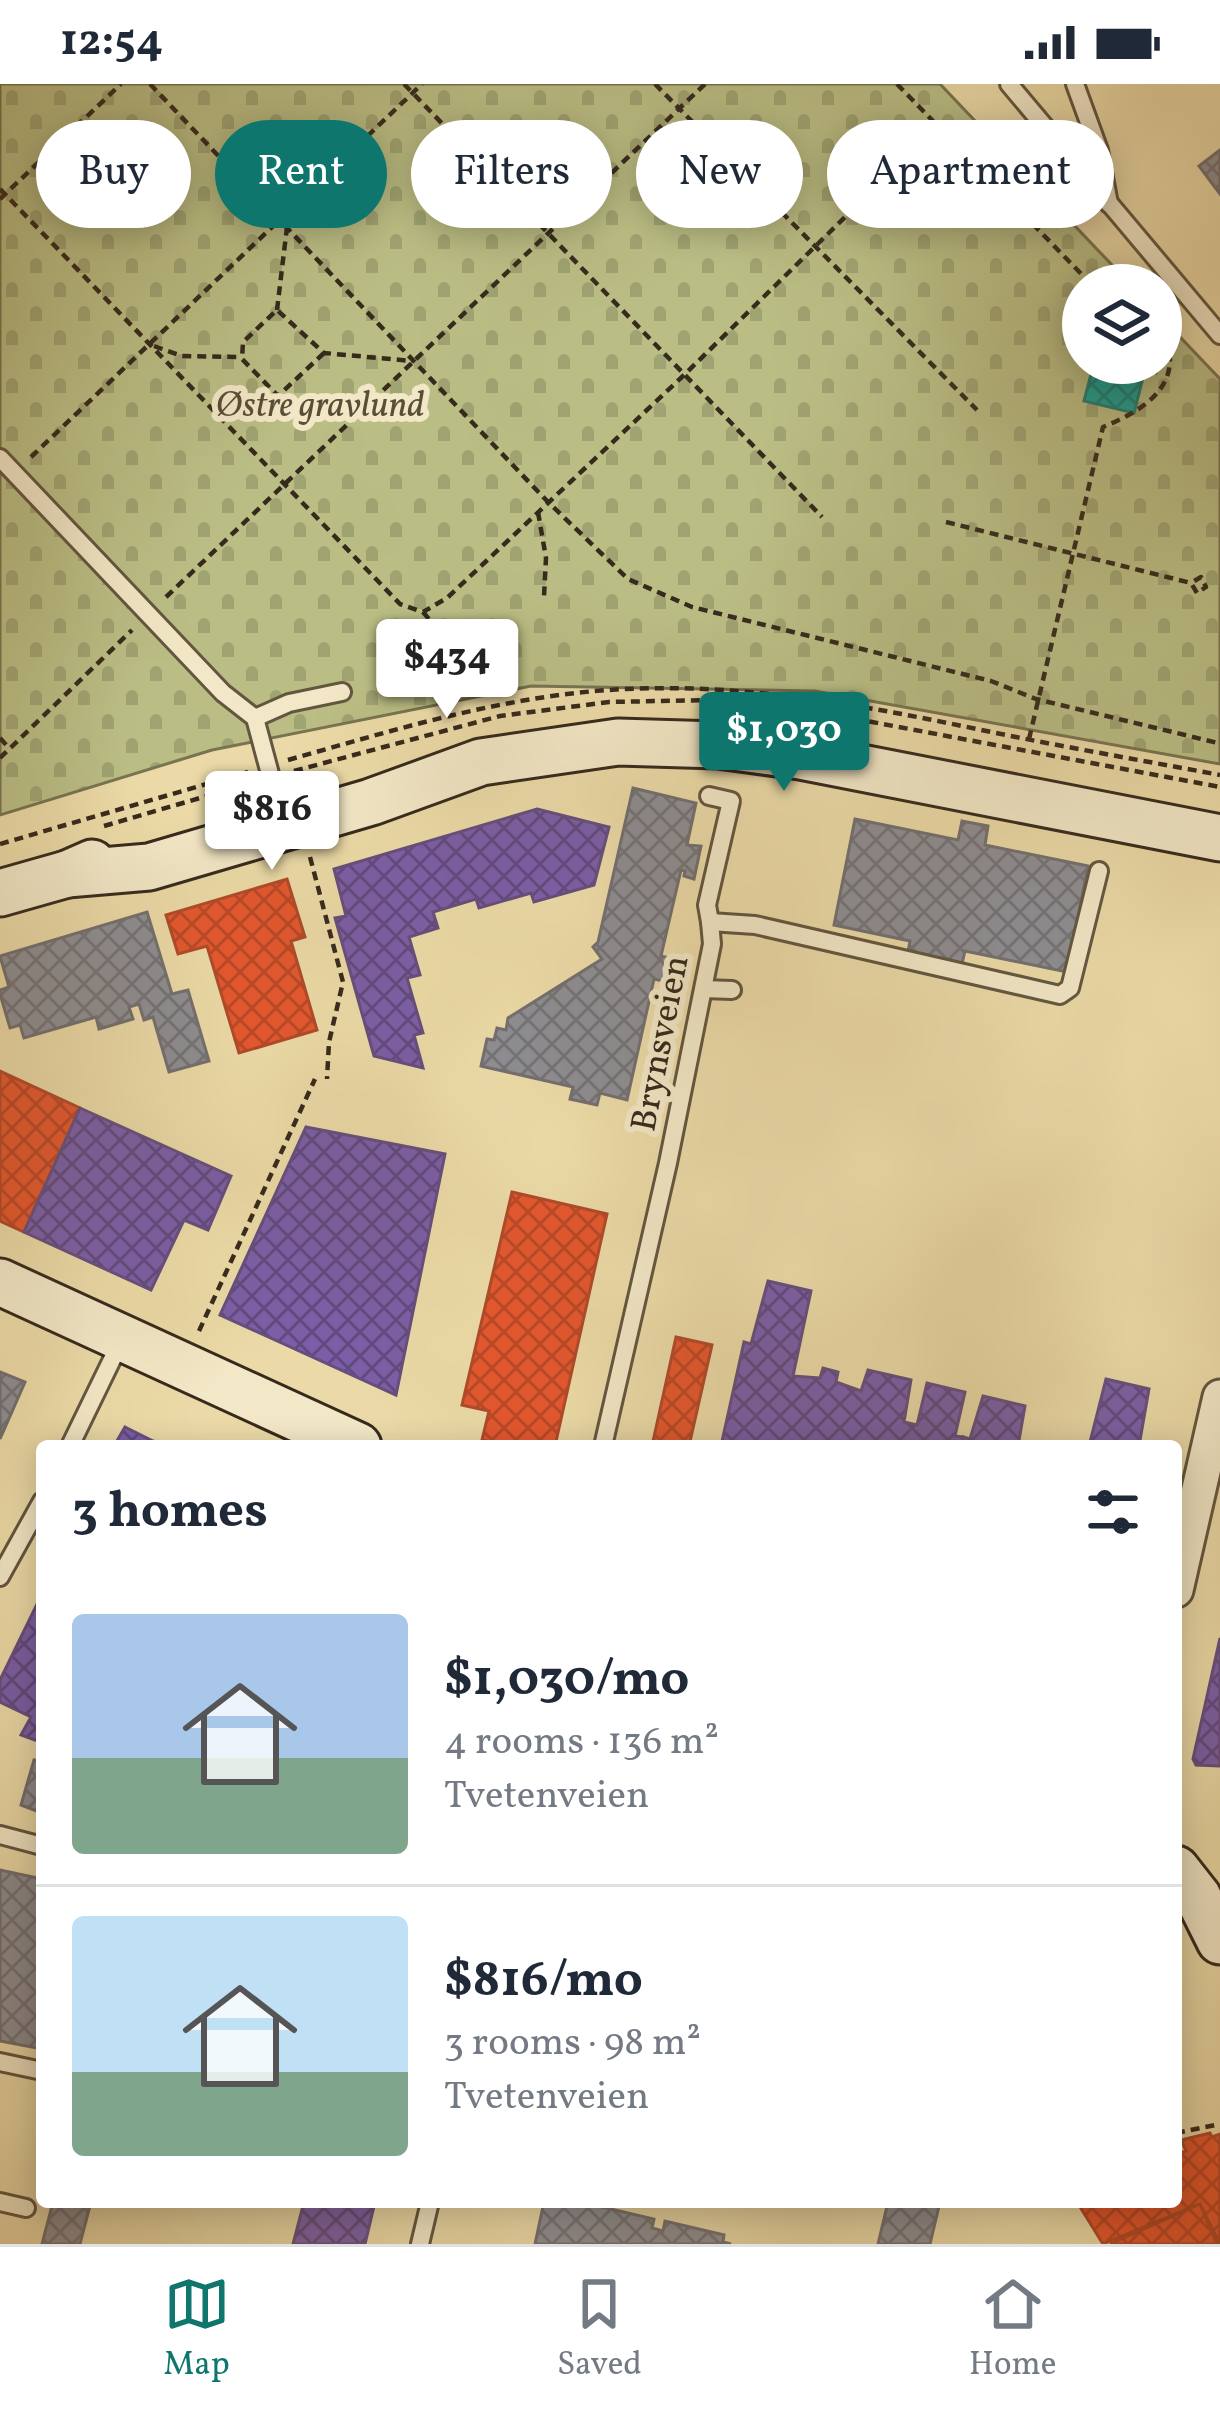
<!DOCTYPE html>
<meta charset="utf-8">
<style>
body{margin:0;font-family:Vollkorn,serif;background:#f6f6f7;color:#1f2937;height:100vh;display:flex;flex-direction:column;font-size:45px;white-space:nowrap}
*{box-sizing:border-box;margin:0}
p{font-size:39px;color:#747a83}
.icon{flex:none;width:66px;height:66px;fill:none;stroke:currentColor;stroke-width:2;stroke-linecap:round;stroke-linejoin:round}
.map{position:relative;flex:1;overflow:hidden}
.sheet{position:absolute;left:36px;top:1356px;width:1146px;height:768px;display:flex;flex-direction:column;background:#fff;border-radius:12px;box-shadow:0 6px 30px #0003}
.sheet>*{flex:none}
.guide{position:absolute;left:36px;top:36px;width:1149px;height:108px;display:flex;gap:24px}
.fabs{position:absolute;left:1062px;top:180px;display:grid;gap:24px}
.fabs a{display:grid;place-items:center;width:120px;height:120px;border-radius:50%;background:#fff;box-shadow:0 6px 30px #0003;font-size:60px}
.price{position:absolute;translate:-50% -102px;padding:0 27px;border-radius:12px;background:#fff;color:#222;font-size:39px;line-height:78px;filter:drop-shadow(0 3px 6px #0008)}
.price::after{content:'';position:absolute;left:50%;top:72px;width:36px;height:27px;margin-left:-18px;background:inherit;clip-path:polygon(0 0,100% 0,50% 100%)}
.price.on{background:#0f766e;color:#fff}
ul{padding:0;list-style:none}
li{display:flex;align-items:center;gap:36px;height:300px;padding:0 36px}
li+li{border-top:3px solid #e0e1e3}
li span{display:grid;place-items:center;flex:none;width:336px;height:240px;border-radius:12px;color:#555}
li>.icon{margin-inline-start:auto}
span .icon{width:144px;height:144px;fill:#fffc;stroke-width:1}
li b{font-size:51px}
h2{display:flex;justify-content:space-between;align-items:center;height:144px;padding:0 36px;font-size:51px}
.chip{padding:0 42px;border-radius:54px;background:#fff;box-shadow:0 6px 30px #0003;font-size:42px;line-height:108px}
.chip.on{background:#0f766e;color:#fff}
.status{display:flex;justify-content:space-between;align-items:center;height:84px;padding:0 60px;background:#fff;direction:ltr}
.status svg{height:33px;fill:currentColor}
.tab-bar{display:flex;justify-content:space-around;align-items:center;height:168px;border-top:3px solid #e0e1e3;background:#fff;font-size:33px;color:#747a83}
.tab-bar a{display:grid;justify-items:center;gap:6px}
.tab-bar .on{color:#0f766e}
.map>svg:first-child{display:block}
.cemetery{fill:url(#cemetery-stones);stroke:#787451;stroke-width:3}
.shops{fill:url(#shops-cross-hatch);stroke:#b04a29;stroke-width:3}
.offices{fill:url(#offices-cross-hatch);stroke:#664e7e;stroke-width:3}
.public{fill:url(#public-cross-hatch);stroke:#207f73;stroke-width:3}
.industry{fill:url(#industry-cross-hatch);stroke:#736f6f;stroke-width:3}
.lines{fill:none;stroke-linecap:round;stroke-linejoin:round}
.lane-casing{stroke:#635640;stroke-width:22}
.street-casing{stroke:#635640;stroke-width:39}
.secondary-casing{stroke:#362a1d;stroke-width:51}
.path{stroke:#362a1d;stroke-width:4.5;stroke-dasharray:9 6;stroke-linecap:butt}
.lane{stroke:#f2e7c6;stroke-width:16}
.street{stroke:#f2e7c6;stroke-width:33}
.secondary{stroke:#f2e7c6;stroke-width:45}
.labels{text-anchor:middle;stroke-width:12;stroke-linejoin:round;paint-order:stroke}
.park-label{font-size:36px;font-style:italic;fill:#574f37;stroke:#f2e7c6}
.street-label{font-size:36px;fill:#362a1d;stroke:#f2e7c6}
</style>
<div class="status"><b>12:54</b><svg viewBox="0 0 49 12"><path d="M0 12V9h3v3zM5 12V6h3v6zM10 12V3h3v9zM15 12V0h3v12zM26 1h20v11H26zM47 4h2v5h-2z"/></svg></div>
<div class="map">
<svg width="1220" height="2160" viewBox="0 0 1220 2160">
<defs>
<pattern id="cemetery-stones" width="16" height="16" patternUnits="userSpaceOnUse" patternTransform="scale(3)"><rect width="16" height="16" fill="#babe85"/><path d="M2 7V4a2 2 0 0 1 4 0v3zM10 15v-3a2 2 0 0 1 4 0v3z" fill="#a0a372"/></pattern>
<pattern id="shops-cross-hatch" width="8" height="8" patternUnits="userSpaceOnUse" patternTransform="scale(3)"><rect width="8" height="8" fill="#e4572e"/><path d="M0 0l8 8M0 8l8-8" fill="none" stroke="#ba4827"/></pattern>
<pattern id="offices-cross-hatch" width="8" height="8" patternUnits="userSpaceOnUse" patternTransform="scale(3)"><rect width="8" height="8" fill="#7b5ea7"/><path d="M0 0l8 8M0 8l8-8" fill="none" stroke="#604a80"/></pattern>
<pattern id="public-cross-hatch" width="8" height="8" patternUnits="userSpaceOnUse" patternTransform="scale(3)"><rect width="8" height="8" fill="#17a398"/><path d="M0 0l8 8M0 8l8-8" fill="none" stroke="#16857b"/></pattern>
<pattern id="industry-cross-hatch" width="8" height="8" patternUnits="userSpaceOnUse" patternTransform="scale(3)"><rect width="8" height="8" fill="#8d8d92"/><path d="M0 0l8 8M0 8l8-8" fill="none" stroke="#747377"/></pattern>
</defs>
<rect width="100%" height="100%" fill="#ebdaa7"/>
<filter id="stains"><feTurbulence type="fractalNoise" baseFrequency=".00167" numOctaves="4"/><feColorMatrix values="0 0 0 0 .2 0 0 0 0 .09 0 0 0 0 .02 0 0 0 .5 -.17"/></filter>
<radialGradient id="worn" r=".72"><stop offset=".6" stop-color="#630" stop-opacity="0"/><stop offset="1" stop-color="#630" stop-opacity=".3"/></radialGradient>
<polygon class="cemetery" points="0,0 940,0 1131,201 1083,201 1083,279 1161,279 1161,233 1220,295 1220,680 815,607 531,602 212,666 0,731"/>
<g class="shops">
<polygon points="287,795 305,853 291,857 317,946 239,969 207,862 178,870 166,831"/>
<polygon points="0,987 80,1024 24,1148 0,1137"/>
<polygon points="512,1108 607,1130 555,1362 506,1362 482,1356 489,1327 462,1321"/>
<polygon points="676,1253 712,1261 689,1362 652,1362"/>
<polygon points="1210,2049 1212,2053 1220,2050 1220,2160 1200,2120 1103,2160 1077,2118 1176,2118 1176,2071 1186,2067 1181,2056"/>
<polygon points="1200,2120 1217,2160 1110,2160"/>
</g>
<g class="offices">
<polygon points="537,725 609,743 594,801 534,818 531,809 479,824 476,815 433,828 438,844 409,853 420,891 407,894 423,949 414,951 423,984 374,972 335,834 346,832 334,785"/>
<polygon points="80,1024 231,1092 208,1146 184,1136 151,1206 24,1148"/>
<polygon points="306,1043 445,1070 396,1311 220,1231"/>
<polygon points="768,1197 811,1207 793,1292 820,1294 823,1284 838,1288 836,1298 861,1307 868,1286 911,1296 904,1338 917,1341 927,1299 965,1308 955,1352 963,1353 961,1362 721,1362 744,1258 751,1260"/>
<polygon points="1106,1295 1149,1305 1139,1362 1089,1362"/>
<polygon points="983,1312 1025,1322 1018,1362 961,1362 963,1353 970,1355"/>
<polygon points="125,1343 153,1357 168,1362 114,1362"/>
<polygon points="42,1510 42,1654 40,1658 21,1651 31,1633 0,1618 0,1596"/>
<polygon points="1220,1554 1220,1682 1196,1681 1193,1675"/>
<polygon points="304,2118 375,2118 365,2160 293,2160"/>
</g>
<polygon class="public" points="1094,279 1159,279 1156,289 1145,286 1134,329 1084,317"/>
<g class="industry">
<polygon points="1220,66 1220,110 1199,82"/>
<polygon points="633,704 696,719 687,761 701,762 694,795 684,792 685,787 681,786 661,872 677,876 672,899 654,895 627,1016 600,1009 597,1021 570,1015 573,1003 481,982 487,955 494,956 497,944 506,946 508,934 602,875 593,863 598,858"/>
<polygon points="855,735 958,756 962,737 988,742 985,761 1088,782 1067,888 965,867 961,884 907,873 910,857 834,841"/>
<polygon points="147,828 172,910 188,906 209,977 169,988 153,933 144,936 139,920 129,923 133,935 99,945 96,933 24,954 20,941 10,944 0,910 0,906 9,903 0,872"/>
<polygon points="0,1288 25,1298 0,1355"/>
<polygon points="34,1676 42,1678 42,1729 21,1721"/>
<polygon points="0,1786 42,1795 42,1965 0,1957"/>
<polygon points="53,2118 91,2118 80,2160 42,2160"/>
<polygon points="544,2118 581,2118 654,2135 652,2144 663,2147 665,2137 724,2151 723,2158 731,2160 535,2160"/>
<polygon points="888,2118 940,2118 930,2160 878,2160"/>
</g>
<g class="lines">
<defs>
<g id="lane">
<polyline points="1009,0 1220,251"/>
<polyline points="1075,0 1099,66 1109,120"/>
<polyline points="0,374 223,609 255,634 277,716"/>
<polyline points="255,634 289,619 342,608"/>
<polyline points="709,712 731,717 707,821 710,838"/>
<polyline points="704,905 732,906"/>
<polyline points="70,1362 122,1255"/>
<polyline points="603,1362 668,1079 712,860 710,838 755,841 1060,911 1070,904 1099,787"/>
<polyline points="0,1493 42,1417"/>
<polyline points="0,1751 42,1762"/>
<polyline points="0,1978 42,1987"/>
<polyline points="0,2118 26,2124"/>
<polyline points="420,2160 430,2118"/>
</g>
<polyline id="street" points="1176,1506 1220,1313"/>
<g id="secondary">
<polyline points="67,790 149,783 371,718 481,678 618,658 718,661 800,672 1220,754"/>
<polyline points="0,809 67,790 92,779"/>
<polyline points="0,1198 358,1362"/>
<polyline points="1176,1785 1198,1813 1220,1857"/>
</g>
</defs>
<use href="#lane" class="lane-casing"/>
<use href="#street" class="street-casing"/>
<use href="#secondary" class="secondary-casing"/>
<g class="path">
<polyline points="150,0 548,418 628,495 692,523 991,597 1036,615 1218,659"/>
<polyline points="404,0 822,433"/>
<polyline points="655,0 977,326"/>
<polyline points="897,0 1092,201"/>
<polyline points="0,105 400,520 423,528 447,514 683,292 938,42"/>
<polyline points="0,115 121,0"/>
<polyline points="277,226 287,143"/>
<polyline points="154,262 182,272 242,273"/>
<polyline points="324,269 278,312 242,275 243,258 277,226 324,269 412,277"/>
<polyline points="31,373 422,0"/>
<polyline points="538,428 546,474 544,512"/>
<polyline points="946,438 1191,499 1197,509 1206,503 1201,493 1191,499"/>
<polyline points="166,513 705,0"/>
<polyline points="423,528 459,571"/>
<polyline points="0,654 10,665"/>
<path d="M1029,655L1103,343C1142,327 1183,303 1166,254L1161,252"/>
<polyline points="0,674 132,546"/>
<path d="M288,676C394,646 497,614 608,606C741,597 867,622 996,649C1070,664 1145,677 1220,691"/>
<polyline points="294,687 500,632 609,618 710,616 797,624 1220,703"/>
<polyline points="104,742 248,700"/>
<polyline points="0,760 248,688"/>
<polyline points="310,773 343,898 329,958 327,995"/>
<polyline points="199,1247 315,995"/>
<polyline points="1176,2049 1220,2040"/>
</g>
<use href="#lane" class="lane"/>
<use href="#street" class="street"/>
<use href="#secondary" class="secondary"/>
</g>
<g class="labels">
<g class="park-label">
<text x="320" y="332">Østre gravlund</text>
</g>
<g class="street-label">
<text transform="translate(658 959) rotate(-79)" y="13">Brynsveien</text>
</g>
</g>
<rect width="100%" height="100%" filter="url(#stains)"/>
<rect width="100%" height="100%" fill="url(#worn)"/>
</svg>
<div class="fabs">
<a><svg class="icon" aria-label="layers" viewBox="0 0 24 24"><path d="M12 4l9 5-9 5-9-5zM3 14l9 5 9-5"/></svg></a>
</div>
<b class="price" style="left:447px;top:637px">$434</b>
<b class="price on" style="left:784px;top:710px">$1,030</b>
<b class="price" style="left:272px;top:789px">$816</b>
<div class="guide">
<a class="chip">Buy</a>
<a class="chip on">Rent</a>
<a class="chip">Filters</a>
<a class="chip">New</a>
<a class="chip">Apartment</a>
</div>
<section class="sheet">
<h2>3 homes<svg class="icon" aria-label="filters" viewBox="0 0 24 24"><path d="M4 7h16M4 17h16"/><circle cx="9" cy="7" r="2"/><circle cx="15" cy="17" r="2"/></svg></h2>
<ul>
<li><span style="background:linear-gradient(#a9c7e8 60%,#7fa58c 0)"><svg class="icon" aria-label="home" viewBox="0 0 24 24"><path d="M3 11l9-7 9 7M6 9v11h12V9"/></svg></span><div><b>$1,030/mo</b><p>4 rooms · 136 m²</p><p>Tvetenveien</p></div></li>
<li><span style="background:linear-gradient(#bfe0f5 65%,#7fa58c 0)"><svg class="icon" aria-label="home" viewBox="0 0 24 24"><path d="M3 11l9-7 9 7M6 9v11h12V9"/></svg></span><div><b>$816/mo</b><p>3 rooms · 98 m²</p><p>Tvetenveien</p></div></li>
</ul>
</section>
</div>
<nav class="tab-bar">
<a class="on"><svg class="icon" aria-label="map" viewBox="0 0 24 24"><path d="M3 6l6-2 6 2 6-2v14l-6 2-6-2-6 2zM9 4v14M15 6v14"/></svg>Map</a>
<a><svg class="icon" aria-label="saved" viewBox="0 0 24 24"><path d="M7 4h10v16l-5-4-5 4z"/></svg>Saved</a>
<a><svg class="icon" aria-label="home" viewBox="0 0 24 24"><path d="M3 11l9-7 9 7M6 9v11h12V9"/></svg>Home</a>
</nav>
